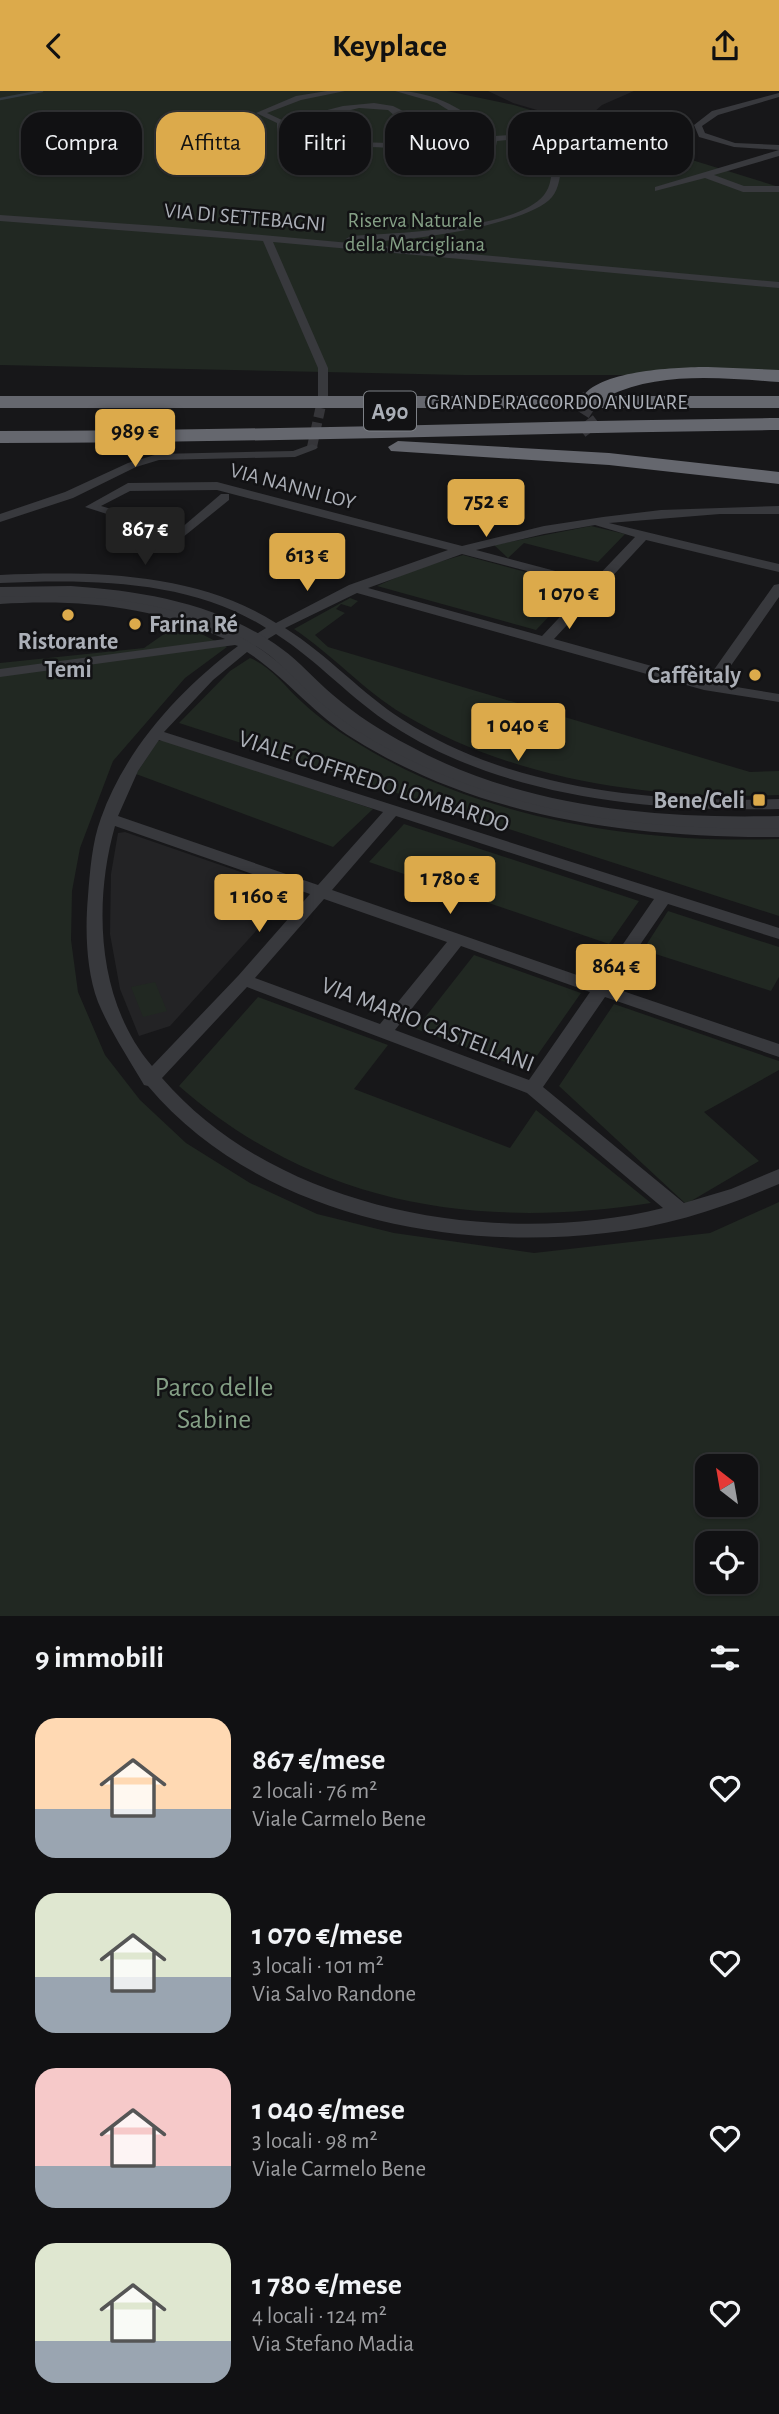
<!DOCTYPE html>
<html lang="it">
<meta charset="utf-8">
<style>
body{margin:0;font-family:"Alegreya Sans",sans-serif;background:#1e1f21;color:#f1f3f6;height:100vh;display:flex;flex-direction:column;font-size:26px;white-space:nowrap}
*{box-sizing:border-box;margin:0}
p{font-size:23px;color:#9c9da0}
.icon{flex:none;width:38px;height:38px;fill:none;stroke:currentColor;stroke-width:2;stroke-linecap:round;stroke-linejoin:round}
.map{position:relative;height:1525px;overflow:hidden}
.details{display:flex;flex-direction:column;background:#111113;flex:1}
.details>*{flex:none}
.hud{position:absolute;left:21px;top:21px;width:738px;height:63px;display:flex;gap:14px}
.needle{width:46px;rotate:329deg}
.controls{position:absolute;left:695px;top:1363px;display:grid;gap:14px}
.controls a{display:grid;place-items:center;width:63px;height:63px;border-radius:14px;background:#111113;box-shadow:0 2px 5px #0004,0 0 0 2px #303133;font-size:35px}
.price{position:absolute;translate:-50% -60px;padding:0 16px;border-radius:7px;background:#dcaa4b;color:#111;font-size:23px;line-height:46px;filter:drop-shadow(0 2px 4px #0008)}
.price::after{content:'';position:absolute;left:50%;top:42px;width:21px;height:16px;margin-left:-10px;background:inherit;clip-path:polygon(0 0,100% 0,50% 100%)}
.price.current{background:#222;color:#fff}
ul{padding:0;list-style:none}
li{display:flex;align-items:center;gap:21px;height:175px;padding:0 35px}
li span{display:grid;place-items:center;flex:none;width:196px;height:140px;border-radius:21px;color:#555}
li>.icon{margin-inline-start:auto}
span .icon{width:84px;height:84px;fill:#fffc;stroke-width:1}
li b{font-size:30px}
h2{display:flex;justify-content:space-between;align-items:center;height:84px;padding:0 35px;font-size:30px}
.chip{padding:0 24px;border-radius:21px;background:#111113;box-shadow:0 2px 5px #0004,0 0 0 2px #303133;font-size:24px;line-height:63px}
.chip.current{background:#dcaa4b;color:#111}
header{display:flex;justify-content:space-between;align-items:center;height:91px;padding:0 35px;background:#dcaa4b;color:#111;font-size:32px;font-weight:700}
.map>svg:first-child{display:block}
.built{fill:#232325}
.green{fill:#212822;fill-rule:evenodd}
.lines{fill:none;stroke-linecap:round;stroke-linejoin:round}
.stream{stroke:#323a40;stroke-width:2.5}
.minor-tunnel{stroke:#353539;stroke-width:10;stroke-dasharray:10 5;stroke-linecap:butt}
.motorway-tunnel{stroke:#353539;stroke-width:19;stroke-dasharray:19 10;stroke-linecap:butt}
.minor{fill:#38393d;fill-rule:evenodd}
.tertiary{fill:#38393d;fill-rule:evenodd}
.motorway{fill:#65676e;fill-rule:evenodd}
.poi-dot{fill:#dcaa4b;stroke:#121214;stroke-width:2.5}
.labels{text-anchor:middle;stroke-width:5;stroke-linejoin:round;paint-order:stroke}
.far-street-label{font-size:21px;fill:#abafb7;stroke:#121214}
.far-park-label{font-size:21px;fill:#849f85;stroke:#121214}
.shield{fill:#121214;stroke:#7d8086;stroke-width:2}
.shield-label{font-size:23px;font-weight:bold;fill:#abafb7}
.poi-label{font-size:24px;font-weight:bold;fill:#abafb7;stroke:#121214;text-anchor:end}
.street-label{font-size:24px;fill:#abafb7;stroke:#121214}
.near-park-label{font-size:28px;fill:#849f85;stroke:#121214}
</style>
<header><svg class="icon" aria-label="back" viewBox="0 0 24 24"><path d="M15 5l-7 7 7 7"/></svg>Keyplace<svg class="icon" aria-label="share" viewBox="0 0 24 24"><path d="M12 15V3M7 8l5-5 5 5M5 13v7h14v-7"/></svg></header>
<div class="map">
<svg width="779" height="1525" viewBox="0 0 779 1525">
<rect width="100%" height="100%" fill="#171719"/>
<g class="built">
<polygon points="488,0 634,0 602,14 582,32 513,12"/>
<polygon points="125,741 293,799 170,935 139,945 120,898 110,843 111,783 118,742"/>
</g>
<g class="green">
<polygon points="0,0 447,0 514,14 779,96 779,284 464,284 0,274"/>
<polygon points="591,435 625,443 598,471 524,452 508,467 494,454"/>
<polygon points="463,464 578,495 536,539 377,495 418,477"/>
<path d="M350,507L358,510L351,516L341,513L336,518L345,522L315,544L328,556L750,681L779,680V704C652,709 513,689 403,623C363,599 333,564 294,538Z"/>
<path d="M180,532L227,556L185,587L113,670L80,757L72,800L71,849L78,901L105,964L140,1009L186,1052L250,1092L317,1123L394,1142L534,1162L710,1142L779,1111V1525H0V572L144,557ZM707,1376H746V1414H707ZM707,1452H746V1491H707Z"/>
<path d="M250,567C271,575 286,597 303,612C318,626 336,639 354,650C476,727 637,753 779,748V825L179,632L230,580Z"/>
<polygon points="164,649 373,718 333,756 136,683 158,650"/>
<polygon points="404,733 639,810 609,853 369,771"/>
<polygon points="668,820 779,856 779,886 771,900 643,859"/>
<polygon points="474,864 581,902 527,979 416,938"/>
<polygon points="155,891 167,920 143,926 131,896"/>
<path d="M258,906L388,954L354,998L510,1057L536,1019L651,1112C477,1139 314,1114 179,995Z"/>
<polygon points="614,913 779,970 779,979 704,1021 759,1070 686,1113 559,995"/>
</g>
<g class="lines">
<polyline class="stream" points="0,8 42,0"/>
<polyline class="minor-tunnel" points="312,356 323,305"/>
<polyline class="motorway-tunnel" points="591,306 580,323 593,340"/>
<g class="minor">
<path d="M327,0H345L301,9L267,22L284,30L343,15L374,12L393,15L409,23L395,25L388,19L359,17L285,35L284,41C317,59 354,49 389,52L392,46L469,32L437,12L395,0C436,0 465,19 495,45L536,42L559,48C562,64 563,93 552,106C527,136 386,155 348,150L346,148L351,145C396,142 515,139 544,104C555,91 551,67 552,51L536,46L497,50L495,60C462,85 424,61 389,57C351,53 313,64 277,44V32L256,22L296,5ZM474,36L489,49L488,57C460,76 426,59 397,53L398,50Z"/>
<polygon points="779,2 779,6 718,24 702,35 705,42 735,52 779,54 779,65 714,84 744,95 779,95 779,101 743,101 705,87 655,100 655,96 779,59 734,56 699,46 694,34 712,20"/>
<polygon points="0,124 173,136 779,191 779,197 273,151 328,277 328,305 323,308 318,305 318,277 263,150 0,130"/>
<polygon points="312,353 318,356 316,358 295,366 159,369 136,376 73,407 0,431 0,423 65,401 128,372 158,363 293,360"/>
<path d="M217,391L462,455L544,435L603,426L661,419L779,415V423H720L609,432L779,473V481L646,449L554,548L706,590L774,494L779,493V506L718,593L779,603V611L704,599L357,502L285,537C328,564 361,602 403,629C512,699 653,712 779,708V718C652,721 502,706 393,635C351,608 318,570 276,543L256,555C295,580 324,617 364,642C488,719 636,738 779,736V746C633,747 480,727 354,648C313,623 286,586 247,561L213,589L164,641L779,837V848L668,813L611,896L779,953V966L605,906L543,996L684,1112L731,1098L779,1078V1093C723,1117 666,1136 606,1142C446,1161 256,1123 148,995L144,994C129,968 110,940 98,911C86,879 85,838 88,805C90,780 92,751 101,727C125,659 179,599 238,555L235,554L0,586V578L225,548C153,515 79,508 0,513V505C82,500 175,504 247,549L266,537C189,488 88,488 0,492V484C91,480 196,481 276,532L349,494L448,459L217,399L130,400L101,415L180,438L221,403H229V409L182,447L85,416L128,392ZM595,434L635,446L593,490L476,459L544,443ZM462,463L588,496L542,545L368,497ZM159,649L383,721L318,794L118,725L138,680ZM396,725L654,808L597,891L332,799ZM115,735L310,803L238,885L152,975C97,911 93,813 115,735ZM324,808L447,851L380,933L255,887ZM461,855L590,901L529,989L395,939ZM247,896L527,1002L663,1117C498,1158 277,1121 162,987Z"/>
</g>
<path class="tertiary" d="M71,495C144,500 221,513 282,558C300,571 315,589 333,604C356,624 381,640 408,654C521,716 652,728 779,725V737C651,740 524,725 408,668C377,653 346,634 320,611C302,596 287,578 269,564C191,508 93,502 0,506V496Z"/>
<g class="motorway">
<path d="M708,276L779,279V291C723,287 661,280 608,305H779V317H0V305H583C602,279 678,276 708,276Z"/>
<path d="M779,327V339C519,342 260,352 0,352V340C260,340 519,330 779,327Z"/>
<polygon points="398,350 609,362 779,381 779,393 609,374 391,360 388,356"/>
</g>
</g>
<g class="poi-dot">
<circle cx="68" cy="524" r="7"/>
<circle cx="135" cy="533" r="7"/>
<circle cx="755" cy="584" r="7"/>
<rect x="752" y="702" width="14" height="14" rx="3.5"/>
</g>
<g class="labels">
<g class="far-street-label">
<text transform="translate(245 126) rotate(5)" y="7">VIA DI SETTEBAGNI</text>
<text x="557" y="318">GRANDE RACCORDO ANULARE</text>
<text transform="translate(293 395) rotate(15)" y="7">VIA NANNI LOY</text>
</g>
<g class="far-park-label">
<text x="415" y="136">Riserva Naturale<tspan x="415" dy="24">della Marcigliana</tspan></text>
</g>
<rect class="shield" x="364" y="300.5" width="52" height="39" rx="5"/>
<g class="shield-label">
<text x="390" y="328">A90</text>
</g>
<g class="poi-label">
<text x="149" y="541" text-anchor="start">Farina Ré</text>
<text x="68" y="558" text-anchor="middle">Ristorante<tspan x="68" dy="28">Temi</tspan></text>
<text x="741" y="592">Caffèitaly</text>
<text x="745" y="717">Bene/Celi</text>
</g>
<g class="street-label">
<text transform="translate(374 690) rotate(18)" y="8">VIALE GOFFREDO LOMBARDO</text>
<text transform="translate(428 933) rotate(21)" y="8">VIA MARIO CASTELLANI</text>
</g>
<g class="near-park-label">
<text x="214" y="1305">Parco delle<tspan x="214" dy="32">Sabine</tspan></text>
</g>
</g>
</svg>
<div class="controls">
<a><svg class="needle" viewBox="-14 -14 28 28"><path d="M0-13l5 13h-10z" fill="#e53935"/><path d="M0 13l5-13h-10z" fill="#9c9da0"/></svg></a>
<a><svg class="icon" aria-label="locate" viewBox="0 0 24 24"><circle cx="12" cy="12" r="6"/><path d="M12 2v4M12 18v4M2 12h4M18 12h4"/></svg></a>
</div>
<b class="price" style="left:135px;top:378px">989 €</b>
<b class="price" style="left:486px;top:448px">752 €</b>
<b class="price current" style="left:145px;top:476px">867 €</b>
<b class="price" style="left:307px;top:502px">613 €</b>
<b class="price" style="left:569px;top:540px">1 070 €</b>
<b class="price" style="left:518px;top:672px">1 040 €</b>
<b class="price" style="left:450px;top:825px">1 780 €</b>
<b class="price" style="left:259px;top:843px">1 160 €</b>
<b class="price" style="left:616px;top:913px">864 €</b>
<div class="hud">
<a class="chip">Compra</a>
<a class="chip current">Affitta</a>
<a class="chip">Filtri</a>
<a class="chip">Nuovo</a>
<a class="chip">Appartamento</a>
</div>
</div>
<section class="details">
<h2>9 immobili<svg class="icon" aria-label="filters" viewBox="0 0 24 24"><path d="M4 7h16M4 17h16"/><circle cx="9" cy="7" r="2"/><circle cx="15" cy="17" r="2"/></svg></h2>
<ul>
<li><span style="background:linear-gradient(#ffd9b3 65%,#9aa5b1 0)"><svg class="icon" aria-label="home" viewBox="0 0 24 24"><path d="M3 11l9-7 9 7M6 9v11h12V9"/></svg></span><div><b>867 €/mese</b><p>2 locali · 76 m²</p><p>Viale Carmelo Bene</p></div><svg class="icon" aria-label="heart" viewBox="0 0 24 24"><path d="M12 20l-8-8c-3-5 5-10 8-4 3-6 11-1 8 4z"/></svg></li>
<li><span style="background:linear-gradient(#dfe7d0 60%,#9aa5b1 0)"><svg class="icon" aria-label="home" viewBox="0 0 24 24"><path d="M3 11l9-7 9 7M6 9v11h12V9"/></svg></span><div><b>1 070 €/mese</b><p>3 locali · 101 m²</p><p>Via Salvo Randone</p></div><svg class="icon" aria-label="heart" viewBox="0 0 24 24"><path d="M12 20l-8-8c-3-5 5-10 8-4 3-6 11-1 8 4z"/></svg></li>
<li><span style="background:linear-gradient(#f6c9c9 70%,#9aa5b1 0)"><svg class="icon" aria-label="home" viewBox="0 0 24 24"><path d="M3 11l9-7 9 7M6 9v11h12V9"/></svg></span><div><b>1 040 €/mese</b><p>3 locali · 98 m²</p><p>Viale Carmelo Bene</p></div><svg class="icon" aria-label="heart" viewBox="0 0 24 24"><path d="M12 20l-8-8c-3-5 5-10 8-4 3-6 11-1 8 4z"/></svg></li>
<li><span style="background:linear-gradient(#dfe7d0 70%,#9aa5b1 0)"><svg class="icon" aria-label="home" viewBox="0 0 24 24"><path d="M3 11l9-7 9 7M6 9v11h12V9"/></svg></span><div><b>1 780 €/mese</b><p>4 locali · 124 m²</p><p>Via Stefano Madia</p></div><svg class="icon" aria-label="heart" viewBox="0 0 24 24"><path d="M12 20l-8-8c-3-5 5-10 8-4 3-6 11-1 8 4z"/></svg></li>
</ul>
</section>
